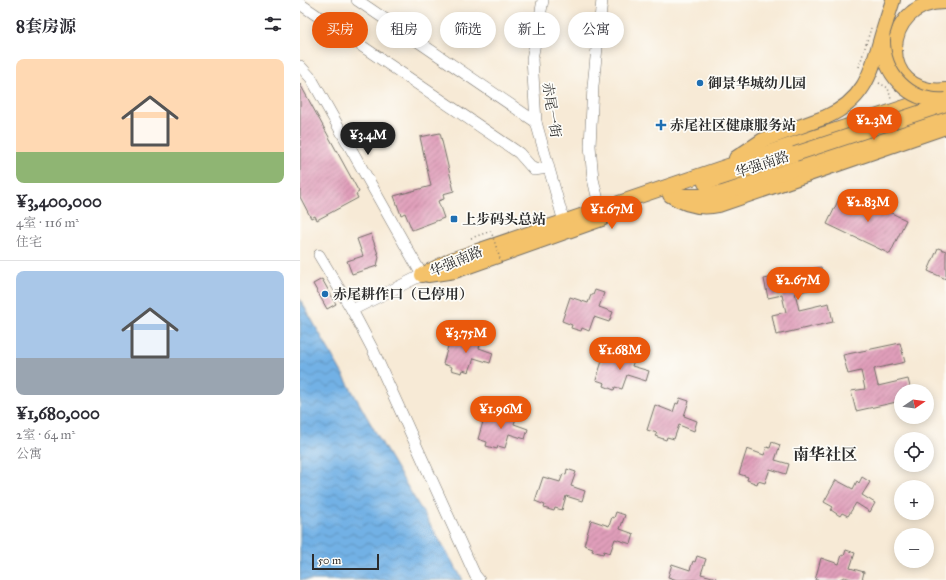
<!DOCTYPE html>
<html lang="zh">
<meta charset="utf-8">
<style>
body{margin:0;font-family:"IM FELL Great Primer","Noto Serif SC",serif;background:#f2f2f3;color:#2b2b33;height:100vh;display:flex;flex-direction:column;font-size:15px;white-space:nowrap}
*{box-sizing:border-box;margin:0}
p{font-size:13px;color:#7c7c81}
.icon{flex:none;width:22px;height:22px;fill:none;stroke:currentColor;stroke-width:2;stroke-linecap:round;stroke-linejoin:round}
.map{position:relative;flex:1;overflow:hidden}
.panel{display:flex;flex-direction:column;background:#fff;width:300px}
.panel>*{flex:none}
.top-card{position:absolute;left:12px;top:12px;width:380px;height:36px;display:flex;gap:8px}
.needle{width:26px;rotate:77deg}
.tools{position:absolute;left:594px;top:384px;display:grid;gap:8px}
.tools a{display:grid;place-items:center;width:40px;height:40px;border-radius:50%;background:#fff;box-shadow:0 2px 10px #0003;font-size:20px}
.scale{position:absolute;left:12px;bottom:10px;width:67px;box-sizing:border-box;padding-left:4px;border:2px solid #2b2b2b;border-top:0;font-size:11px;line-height:14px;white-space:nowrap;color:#2b2b2b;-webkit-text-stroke:3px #fdfcf7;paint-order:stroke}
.price{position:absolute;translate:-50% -34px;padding:0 9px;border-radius:14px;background:#ea580c;color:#fff;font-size:13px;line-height:26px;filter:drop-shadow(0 1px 2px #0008)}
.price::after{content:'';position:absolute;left:50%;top:24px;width:12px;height:9px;margin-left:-6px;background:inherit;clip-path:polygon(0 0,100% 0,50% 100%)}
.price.current{background:#222;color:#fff}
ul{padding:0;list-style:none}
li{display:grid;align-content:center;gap:8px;height:212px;padding:0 16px}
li+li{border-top:1px solid #e1e1e2}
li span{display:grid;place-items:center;height:124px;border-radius:8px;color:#555}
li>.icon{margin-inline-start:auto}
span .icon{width:72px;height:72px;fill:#fffc;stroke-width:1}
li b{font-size:17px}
h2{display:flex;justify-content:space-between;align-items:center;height:48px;padding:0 16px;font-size:17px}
.pill{padding:0 14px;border-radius:18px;background:#fff;box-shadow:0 2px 10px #0003;font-size:14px;line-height:36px}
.pill.current{background:#ea580c;color:#fff}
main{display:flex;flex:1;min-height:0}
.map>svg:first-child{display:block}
.water{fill:url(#water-waves);stroke:#4e6e88}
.building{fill:url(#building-hatch)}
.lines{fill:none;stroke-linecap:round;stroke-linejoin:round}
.minor-casing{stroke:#726e67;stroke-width:12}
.major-casing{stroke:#726e67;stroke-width:16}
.path{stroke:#726e67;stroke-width:1.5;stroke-dasharray:1 3;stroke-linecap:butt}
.minor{stroke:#fff;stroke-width:11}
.major{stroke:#f4c26a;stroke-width:14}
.major-bridge-casing{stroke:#726e67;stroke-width:16;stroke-linecap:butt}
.path-bridge{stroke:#726e67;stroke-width:1.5;stroke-dasharray:1 3;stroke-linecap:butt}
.major-bridge{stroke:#f4c26a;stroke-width:14}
.poi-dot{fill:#1f6fb2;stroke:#fdfcf7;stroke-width:1.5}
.labels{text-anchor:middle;stroke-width:3.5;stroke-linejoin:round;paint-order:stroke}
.poi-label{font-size:14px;font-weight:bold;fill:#2b2b2b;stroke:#fdfcf7;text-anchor:start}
.street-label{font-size:14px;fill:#2b2b2b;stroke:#fdfcf7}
.quarter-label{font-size:16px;font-weight:bold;fill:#2b2b2b;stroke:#fdfcf7}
</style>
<main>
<section class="panel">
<h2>8套房源<svg class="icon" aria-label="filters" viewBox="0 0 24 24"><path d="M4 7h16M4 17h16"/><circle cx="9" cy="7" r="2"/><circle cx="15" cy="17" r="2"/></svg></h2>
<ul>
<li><span style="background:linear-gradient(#ffd9b3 75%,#8fb573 0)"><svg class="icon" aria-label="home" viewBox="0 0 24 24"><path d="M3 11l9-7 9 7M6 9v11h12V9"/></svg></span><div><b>¥3,400,000</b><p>4室 · 116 m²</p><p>住宅</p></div></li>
<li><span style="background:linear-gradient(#a9c7e8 70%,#9aa5b1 0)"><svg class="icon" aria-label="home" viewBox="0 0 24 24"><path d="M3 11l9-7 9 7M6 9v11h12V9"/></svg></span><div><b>¥1,680,000</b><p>2室 · 64 m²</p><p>公寓</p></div></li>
</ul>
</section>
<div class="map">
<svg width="646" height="580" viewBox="0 0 646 580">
<defs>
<pattern id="water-waves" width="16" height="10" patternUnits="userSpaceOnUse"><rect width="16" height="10" fill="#72b1e5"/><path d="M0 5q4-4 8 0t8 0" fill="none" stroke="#5e90ba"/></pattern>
<pattern id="building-hatch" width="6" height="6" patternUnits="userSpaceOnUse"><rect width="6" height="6" fill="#e09eba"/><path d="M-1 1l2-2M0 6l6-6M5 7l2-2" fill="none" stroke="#b68197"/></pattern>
</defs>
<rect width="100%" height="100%" fill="#fdfcf7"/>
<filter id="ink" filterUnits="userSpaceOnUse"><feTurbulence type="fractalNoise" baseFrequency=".025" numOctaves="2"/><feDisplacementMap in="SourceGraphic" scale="8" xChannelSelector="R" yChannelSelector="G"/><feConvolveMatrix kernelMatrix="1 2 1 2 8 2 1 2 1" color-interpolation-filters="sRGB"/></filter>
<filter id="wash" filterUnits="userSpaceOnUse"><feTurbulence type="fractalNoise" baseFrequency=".012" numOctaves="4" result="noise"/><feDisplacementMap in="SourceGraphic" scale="16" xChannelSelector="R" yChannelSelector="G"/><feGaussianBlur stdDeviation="0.9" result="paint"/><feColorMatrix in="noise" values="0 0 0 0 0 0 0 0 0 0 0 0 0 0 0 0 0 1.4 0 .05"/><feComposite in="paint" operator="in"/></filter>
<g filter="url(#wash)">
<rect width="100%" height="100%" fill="#f7ead6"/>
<polygon class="water" points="0,299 84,447 163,580 0,580"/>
<g id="blocks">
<g class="building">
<polygon points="0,84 59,192 56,194 58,198 17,220 15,216 11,218 0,197"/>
<polygon points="140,133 154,191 143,194 144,199 138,201 144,218 112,230 105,213 101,215 94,196 131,186 120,137"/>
<polygon points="554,195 606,220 590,254 527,224 538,201 549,207"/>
<polygon points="71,234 79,257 77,266 52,274 47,261 63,256 57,239"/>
<polygon points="638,248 646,251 646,279 628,271"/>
<polygon points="521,267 525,286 495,293 497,301 499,310 529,303 533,322 476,335 472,315 486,312 484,304 482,295 468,298 464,279"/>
<polygon points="22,279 36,304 27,309 13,284"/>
<polygon points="295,290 304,293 299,307 313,312 309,322 294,317 289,331 282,328 281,331 271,328 272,325 262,321 270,297 288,303 291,295 293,295"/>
<polygon points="175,331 184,334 179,348 193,353 190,363 174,358 169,372 163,370 162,373 151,370 152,367 143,364 150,339 168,345 171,336 173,337"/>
<polygon points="600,343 605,362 574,369 578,386 608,379 611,391 601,391 601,401 556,411 551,391 565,389 561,371 548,374 543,355"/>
<polygon points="329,348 337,351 332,366 349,371 346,381 327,375 322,389 315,387 314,390 304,386 305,383 296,380 304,355 321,361 324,353 327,354"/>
<polygon points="380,398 389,401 384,416 397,421 394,431 379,425 374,439 367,437 366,440 355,436 357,433 347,430 355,405 373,412 376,403 378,404"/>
<polygon points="210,407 219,410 214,424 228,429 225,439 209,434 205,448 198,446 197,449 186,446 187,442 178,439 185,415 203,421 206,412 208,413"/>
<polygon points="472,442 480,445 475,460 489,464 486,474 470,469 465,483 458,481 457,484 447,480 448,477 439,474 447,449 464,455 467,447 470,448"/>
<polygon points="267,469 276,472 271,486 285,491 282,501 266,496 262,510 255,508 254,511 244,508 245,505 235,501 243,477 260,482 263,474 266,475"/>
<polygon points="562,477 570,482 562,495 575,503 570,512 556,503 548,516 542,513 540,516 531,510 533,507 524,502 536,480 553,489 557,481 559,483"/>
<polygon points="316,512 325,515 320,529 334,534 331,544 315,539 310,553 304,551 303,554 292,551 293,548 284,545 291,520 309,526 312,517 314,518"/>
<polygon points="546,550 555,553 550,568 564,572 562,580 554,580 544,577 538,580 515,580 521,558 539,564 542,555 544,556"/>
<polygon points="397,556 406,559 401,574 416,578 416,580 377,580 368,577 372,564 390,570 393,561 395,562"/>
</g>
</g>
</g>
<g filter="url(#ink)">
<use href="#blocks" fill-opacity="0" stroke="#726e67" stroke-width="1"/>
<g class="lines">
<defs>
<g id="minor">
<polyline points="57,0 236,122"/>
<polyline points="243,0 232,59 236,122 264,222"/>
<polyline points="0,4 219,153 234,170 248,168"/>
<polyline points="0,66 11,78 122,275 52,310"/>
<polyline points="300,209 293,179 290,146 293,86 302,0"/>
<polyline points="19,255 52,310 72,348 175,575 179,580"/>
</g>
<g id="major">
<path d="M646,2C580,0 576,98 646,90"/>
<polyline points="586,22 593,0"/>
<polyline points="436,158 463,140 526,117"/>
<polyline points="405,183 495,154"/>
<path d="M370,195C385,205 400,209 419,205L646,127"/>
<polyline points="378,196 401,196 423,193 646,117"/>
<polyline points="122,275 151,260 419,169 635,97"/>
<polyline points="128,275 155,271 302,219"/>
</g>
</defs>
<use href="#minor" class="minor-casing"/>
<use href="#major" class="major-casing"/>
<g class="path">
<polyline points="559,67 571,28"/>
<polyline points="579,83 588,88 591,99"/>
<polyline points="171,238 191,231"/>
</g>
<use href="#minor" class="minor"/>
<use href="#major" class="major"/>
<defs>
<g id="major-bridge">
<path d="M583,38C582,74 609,103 646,100"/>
<path d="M526,117C571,97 572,64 586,22"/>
<polyline points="495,154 646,104"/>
</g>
</defs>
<use href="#major-bridge" class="major-bridge-casing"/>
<polyline class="path-bridge" points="191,231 202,265"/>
<use href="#major-bridge" class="major-bridge"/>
</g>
</g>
<g class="poi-dot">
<circle cx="400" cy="83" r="4"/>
<path d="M359 119h4v4h4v4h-4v4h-4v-4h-4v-4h4z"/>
<rect x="150" y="215" width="8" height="8" rx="2"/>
<circle cx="25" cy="294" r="4"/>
</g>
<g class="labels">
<g class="poi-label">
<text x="408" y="88">御景华城幼儿园</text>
<text x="370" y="130">赤尾社区健康服务站</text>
<text x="162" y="224">上步码头总站</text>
<text x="33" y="299">赤尾耕作口（已停用）</text>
</g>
<g class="street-label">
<text transform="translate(252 110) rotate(81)" y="5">赤尾一街</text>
<text transform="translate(462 164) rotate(-18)" y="5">华强南路</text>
<text transform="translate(156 261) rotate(-23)" y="5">华强南路</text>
</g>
<g class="quarter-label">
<text x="525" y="460">南华社区</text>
</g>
</g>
</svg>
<div class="tools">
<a><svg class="needle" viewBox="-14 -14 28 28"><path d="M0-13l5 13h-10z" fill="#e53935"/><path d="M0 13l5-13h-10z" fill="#7c7c81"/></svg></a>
<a><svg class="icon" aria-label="locate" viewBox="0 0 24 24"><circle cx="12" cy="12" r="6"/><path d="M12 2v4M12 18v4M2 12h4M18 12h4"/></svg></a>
<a>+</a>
<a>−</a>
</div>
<div class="scale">50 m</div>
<b class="price" style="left:574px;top:141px">¥2.3M</b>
<b class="price current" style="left:68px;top:156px">¥3.4M</b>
<b class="price" style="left:568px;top:223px">¥2.83M</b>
<b class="price" style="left:312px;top:230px">¥1.67M</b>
<b class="price" style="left:498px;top:301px">¥2.67M</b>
<b class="price" style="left:166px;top:354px">¥3.75M</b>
<b class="price" style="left:320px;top:371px">¥1.68M</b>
<b class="price" style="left:201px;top:430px">¥1.96M</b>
<div class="top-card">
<a class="pill current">买房</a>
<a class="pill">租房</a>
<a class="pill">筛选</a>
<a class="pill">新上</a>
<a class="pill">公寓</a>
</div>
</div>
</main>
